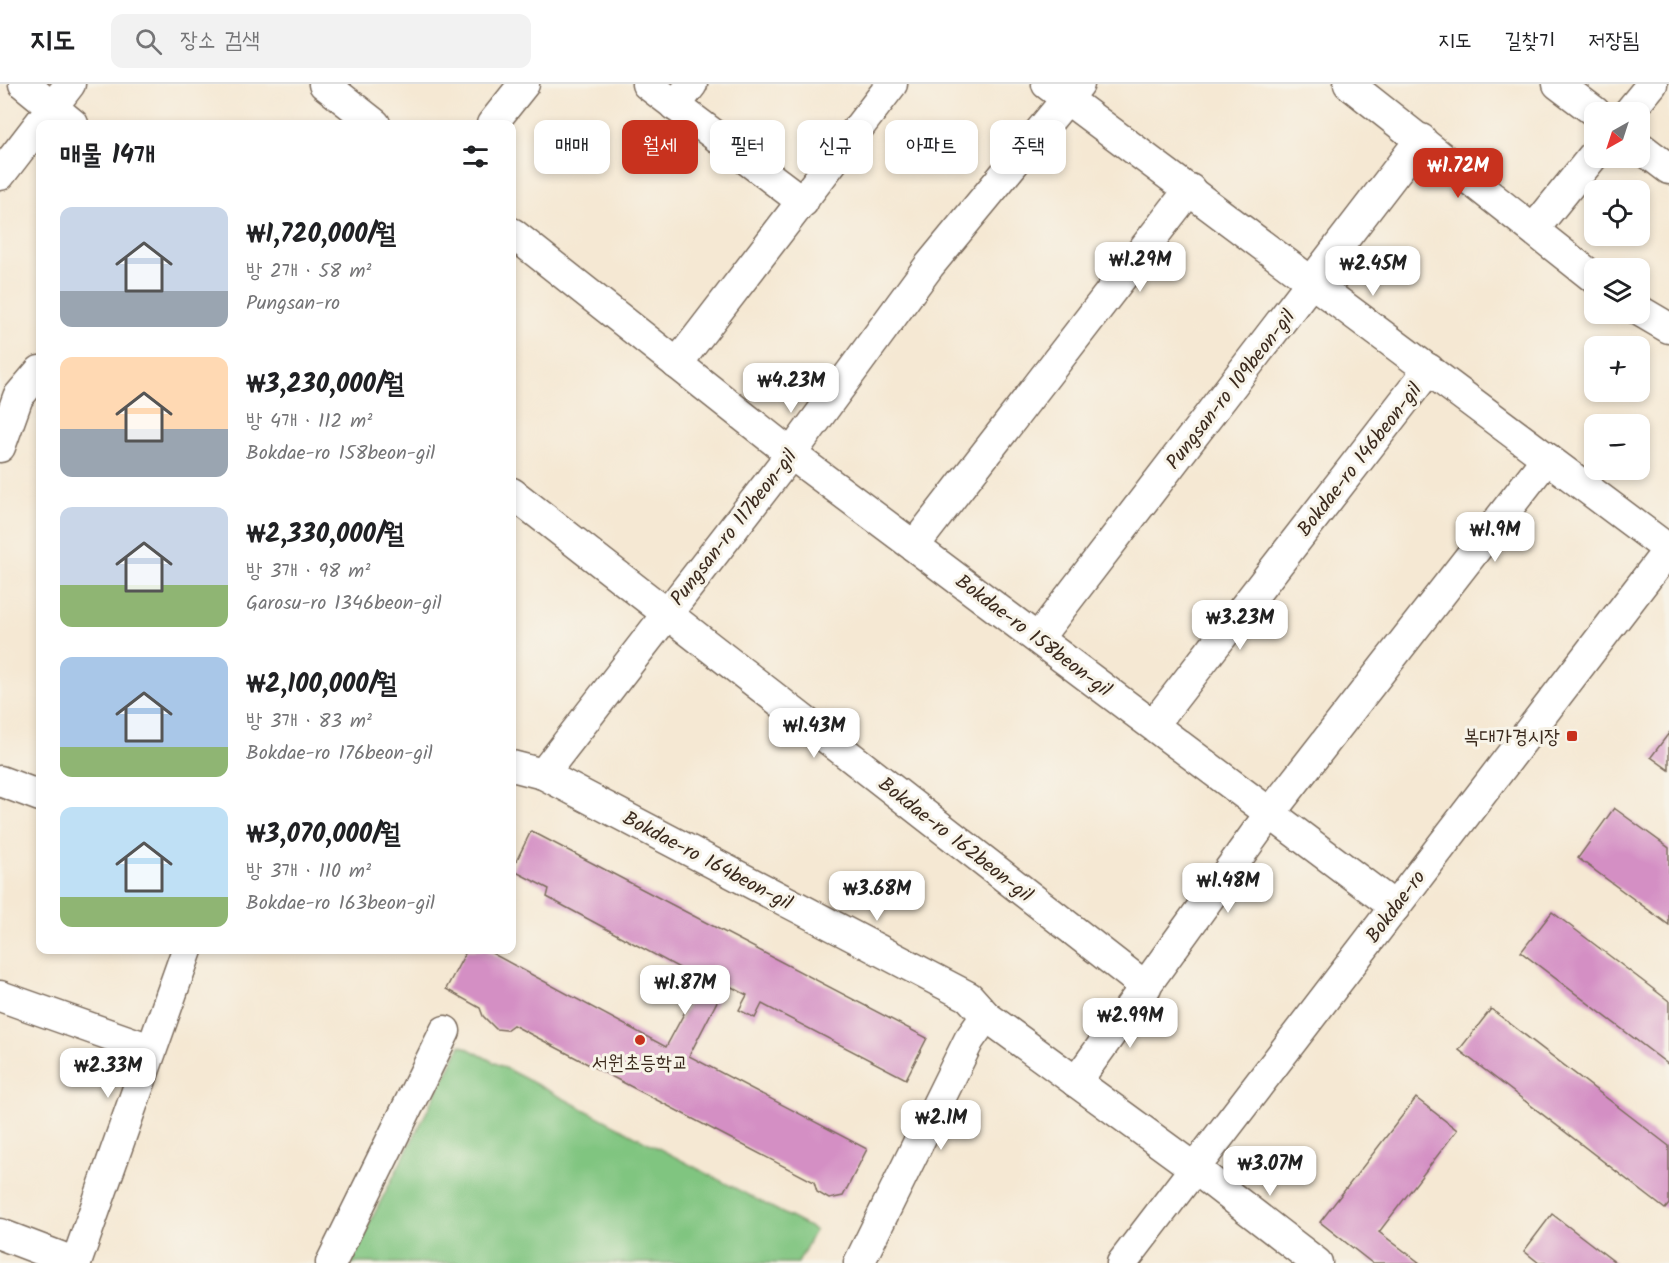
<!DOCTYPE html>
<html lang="ko">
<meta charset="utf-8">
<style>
body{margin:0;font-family:Kalam,"Poor Story",sans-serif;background:#f2f2f2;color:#202124;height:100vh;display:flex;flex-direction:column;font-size:22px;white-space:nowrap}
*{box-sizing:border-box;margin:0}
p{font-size:20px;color:#757577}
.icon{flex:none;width:33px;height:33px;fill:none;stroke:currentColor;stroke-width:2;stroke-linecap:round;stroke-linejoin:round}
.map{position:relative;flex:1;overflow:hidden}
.side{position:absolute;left:36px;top:36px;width:480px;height:834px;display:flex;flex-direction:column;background:#fff;border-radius:12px;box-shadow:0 3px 9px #0003}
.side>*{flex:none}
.banner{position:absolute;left:534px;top:36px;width:570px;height:54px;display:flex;gap:12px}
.needle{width:39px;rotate:219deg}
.buttons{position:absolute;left:1584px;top:18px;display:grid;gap:12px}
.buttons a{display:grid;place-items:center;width:66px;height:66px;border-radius:12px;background:#fff;box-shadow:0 3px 9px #0003;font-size:30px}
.price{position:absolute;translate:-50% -51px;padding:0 14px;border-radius:12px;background:#fff;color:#222;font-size:20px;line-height:39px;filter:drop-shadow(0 2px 3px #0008)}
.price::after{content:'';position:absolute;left:50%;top:36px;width:18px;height:14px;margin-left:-9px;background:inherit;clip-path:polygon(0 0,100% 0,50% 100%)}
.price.selected{background:#c8321e;color:#fff}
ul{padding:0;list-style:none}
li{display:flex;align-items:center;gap:18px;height:150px;padding:0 24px}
li span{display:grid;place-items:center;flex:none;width:168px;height:120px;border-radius:12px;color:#555}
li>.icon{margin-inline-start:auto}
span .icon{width:72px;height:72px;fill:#fffc;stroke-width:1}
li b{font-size:26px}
h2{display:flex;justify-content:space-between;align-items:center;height:72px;padding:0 24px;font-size:26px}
.chip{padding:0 21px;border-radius:12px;background:#fff;box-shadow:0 3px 9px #0003;font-size:21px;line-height:54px}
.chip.selected{background:#c8321e;color:#fff}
header{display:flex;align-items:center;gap:36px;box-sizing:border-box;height:84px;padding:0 30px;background:#fff;border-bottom:2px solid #e0e0e0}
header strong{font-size:28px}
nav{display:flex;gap:33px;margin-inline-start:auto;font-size:21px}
.search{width:420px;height:54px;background:#f2f2f2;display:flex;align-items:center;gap:15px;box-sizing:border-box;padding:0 21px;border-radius:12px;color:#757577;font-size:22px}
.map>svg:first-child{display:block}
.park{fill:#80c580;stroke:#5e784f;stroke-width:1.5}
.building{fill:#d48fc4}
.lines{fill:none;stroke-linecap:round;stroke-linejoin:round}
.minor-casing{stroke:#7c6c5d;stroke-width:33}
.minor{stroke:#fff;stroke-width:30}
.poi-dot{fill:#c8321e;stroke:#f7f3e8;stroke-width:2}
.labels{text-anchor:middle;stroke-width:6;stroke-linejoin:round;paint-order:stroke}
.street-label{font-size:20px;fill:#3b2a1e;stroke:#f7f3e8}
.poi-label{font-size:20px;fill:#3b2a1e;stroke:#f7f3e8;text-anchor:end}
</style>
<header>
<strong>지도</strong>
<div class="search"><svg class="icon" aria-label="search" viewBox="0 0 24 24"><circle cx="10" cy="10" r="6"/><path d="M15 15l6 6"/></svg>장소 검색</div>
<nav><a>지도</a><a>길찾기</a><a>저장됨</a></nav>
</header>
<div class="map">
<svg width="1669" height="1179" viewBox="0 0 1669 1179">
<rect width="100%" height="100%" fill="#f7f3e8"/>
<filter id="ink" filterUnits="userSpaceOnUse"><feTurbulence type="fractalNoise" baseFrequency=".0167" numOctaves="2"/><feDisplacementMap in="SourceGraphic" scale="12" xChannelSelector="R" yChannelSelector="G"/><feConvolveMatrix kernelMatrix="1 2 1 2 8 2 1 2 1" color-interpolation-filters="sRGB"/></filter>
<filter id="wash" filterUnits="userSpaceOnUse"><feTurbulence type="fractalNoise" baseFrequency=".008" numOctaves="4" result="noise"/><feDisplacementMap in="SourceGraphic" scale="24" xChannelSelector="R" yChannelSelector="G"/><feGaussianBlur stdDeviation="1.35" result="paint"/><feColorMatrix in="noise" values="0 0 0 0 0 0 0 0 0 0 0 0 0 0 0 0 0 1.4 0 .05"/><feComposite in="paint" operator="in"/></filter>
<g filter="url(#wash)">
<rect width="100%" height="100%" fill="#f5e8d3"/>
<polygon class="park" points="461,961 815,1146 798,1179 349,1179"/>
<g id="blocks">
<g class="building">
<polygon points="1669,649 1669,686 1651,673"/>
<polygon points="1614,724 1669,764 1669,841 1578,774"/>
<polygon points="531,747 927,954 906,995 762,920 755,934 739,926 747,911 726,900 689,972 867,1065 843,1112 829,1115 817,1108 814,1098 513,941 506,946 496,945 483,932 480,924 446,905 467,866 486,866 666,963 702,896 547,813 549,805 512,786"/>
<polygon points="1552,828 1669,917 1669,981 1521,868"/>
<polygon points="1491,925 1669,1062 1669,1120 1665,1125 1459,966"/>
<polygon points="1416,1014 1457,1046 1379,1148 1420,1179 1372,1179 1320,1138"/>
<polygon points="1552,1130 1616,1179 1539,1179 1524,1167"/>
</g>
</g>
</g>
<g filter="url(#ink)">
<use href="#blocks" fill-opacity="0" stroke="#7c6c5d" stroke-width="1.5"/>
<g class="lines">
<defs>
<g id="minor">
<polyline points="24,0 73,40"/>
<polyline points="324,0 375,40"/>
<polyline points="647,0 803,118"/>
<polyline points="1047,0 1668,465"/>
<polyline points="1349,0 1594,194"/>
<polyline points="1558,0 1595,28"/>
<polyline points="675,22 692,0"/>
<polyline points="1629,28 1652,0"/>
<polyline points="492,40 524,0"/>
<polyline points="1640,63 1669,85"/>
<polyline points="0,91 70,0"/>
<polyline points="1534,145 1594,71"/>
<polyline points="512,149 791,370 1395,823"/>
<polyline points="1640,227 1669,244"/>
<polyline points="677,280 892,0"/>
<polyline points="0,363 18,313 40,287"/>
<polyline points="512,409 1146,903"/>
<polyline points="914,462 1190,105"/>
<polyline points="1038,554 1421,55"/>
<polyline points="1154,640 1429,285"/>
<polyline points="512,682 543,690 969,913 986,932 1194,1084 1317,1179"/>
<polyline points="543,690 791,370 929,182 1079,0"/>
<polyline points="0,697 40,712"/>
<polyline points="0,912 150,965"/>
<polyline points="1076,998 1271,728 1547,374"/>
<polyline points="0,1150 76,1179"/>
<polyline points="76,1179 187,866"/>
<polyline points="331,1179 445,947"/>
<polyline points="859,1179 969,956 986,932"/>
<polyline points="1122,1179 1669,465"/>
</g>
</defs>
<use href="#minor" class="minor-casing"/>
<use href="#minor" class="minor"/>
</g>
</g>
<g class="poi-dot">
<rect x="1566" y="646" width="12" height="12" rx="3"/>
<circle cx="640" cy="956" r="6"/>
</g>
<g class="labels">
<g class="street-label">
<text transform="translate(1230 305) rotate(-52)" y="7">Pungsan-ro 109beon-gil</text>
<text transform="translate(1359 375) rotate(-52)" y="7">Bokdae-ro 146beon-gil</text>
<text transform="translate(733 443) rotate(-52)" y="7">Pungsan-ro 117beon-gil</text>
<text transform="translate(1034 551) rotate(37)" y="7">Bokdae-ro 158beon-gil</text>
<text transform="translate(956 755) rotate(38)" y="7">Bokdae-ro 162beon-gil</text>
<text transform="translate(708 776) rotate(28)" y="7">Bokdae-ro 164beon-gil</text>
<text transform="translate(1395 822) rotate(-53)" y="7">Bokdae-ro</text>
</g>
<g class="poi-label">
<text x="1560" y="659">복대가경시장</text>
<text x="640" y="985" text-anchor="middle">서원초등학교</text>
</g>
</g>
</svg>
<div class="buttons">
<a><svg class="needle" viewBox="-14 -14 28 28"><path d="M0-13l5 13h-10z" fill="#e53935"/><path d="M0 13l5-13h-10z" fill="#757577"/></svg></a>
<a><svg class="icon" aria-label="locate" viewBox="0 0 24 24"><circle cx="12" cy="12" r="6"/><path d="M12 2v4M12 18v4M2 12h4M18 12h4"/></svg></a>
<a><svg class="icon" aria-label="layers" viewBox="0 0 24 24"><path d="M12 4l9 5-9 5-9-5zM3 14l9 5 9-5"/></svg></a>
<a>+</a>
<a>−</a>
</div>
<b class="price selected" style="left:1458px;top:115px">₩1.72M</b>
<b class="price" style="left:1140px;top:209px">₩1.29M</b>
<b class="price" style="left:1373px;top:213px">₩2.45M</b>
<b class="price" style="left:791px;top:330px">₩4.23M</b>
<b class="price" style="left:1495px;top:479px">₩1.9M</b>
<b class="price" style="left:1240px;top:567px">₩3.23M</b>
<b class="price" style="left:814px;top:675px">₩1.43M</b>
<b class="price" style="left:1228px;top:830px">₩1.48M</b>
<b class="price" style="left:877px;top:838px">₩3.68M</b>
<b class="price" style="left:685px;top:932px">₩1.87M</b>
<b class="price" style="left:1130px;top:965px">₩2.99M</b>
<b class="price" style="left:108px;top:1015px">₩2.33M</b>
<b class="price" style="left:941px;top:1067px">₩2.1M</b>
<b class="price" style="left:1270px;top:1113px">₩3.07M</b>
<div class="banner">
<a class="chip">매매</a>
<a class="chip selected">월세</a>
<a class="chip">필터</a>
<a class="chip">신규</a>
<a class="chip">아파트</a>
<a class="chip">주택</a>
</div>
<section class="side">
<h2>매물 14개<svg class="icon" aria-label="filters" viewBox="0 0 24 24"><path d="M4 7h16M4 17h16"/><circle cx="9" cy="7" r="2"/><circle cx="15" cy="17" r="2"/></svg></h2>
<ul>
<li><span style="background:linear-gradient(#c9d6e8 70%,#9aa5b1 0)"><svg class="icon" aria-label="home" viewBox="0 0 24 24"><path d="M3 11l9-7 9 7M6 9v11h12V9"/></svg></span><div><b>₩1,720,000/월</b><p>방 2개 · 58 m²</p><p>Pungsan-ro</p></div></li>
<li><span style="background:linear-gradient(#ffd9b3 60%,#9aa5b1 0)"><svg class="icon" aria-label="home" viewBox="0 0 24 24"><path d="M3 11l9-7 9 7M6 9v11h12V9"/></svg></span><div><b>₩3,230,000/월</b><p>방 4개 · 112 m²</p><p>Bokdae-ro 158beon-gil</p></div></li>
<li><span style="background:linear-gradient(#c9d6e8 65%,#8fb573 0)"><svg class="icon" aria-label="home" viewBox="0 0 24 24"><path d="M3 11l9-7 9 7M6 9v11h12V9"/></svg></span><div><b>₩2,330,000/월</b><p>방 3개 · 98 m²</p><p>Garosu-ro 1346beon-gil</p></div></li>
<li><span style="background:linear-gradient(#a9c7e8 75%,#8fb573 0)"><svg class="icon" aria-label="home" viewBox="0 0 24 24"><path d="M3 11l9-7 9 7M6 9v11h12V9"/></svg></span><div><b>₩2,100,000/월</b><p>방 3개 · 83 m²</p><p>Bokdae-ro 176beon-gil</p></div></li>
<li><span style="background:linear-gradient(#bfe0f5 75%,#8fb573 0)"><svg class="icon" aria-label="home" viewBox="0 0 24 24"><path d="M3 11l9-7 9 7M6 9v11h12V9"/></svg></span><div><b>₩3,070,000/월</b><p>방 3개 · 110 m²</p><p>Bokdae-ro 163beon-gil</p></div></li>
</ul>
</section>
</div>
